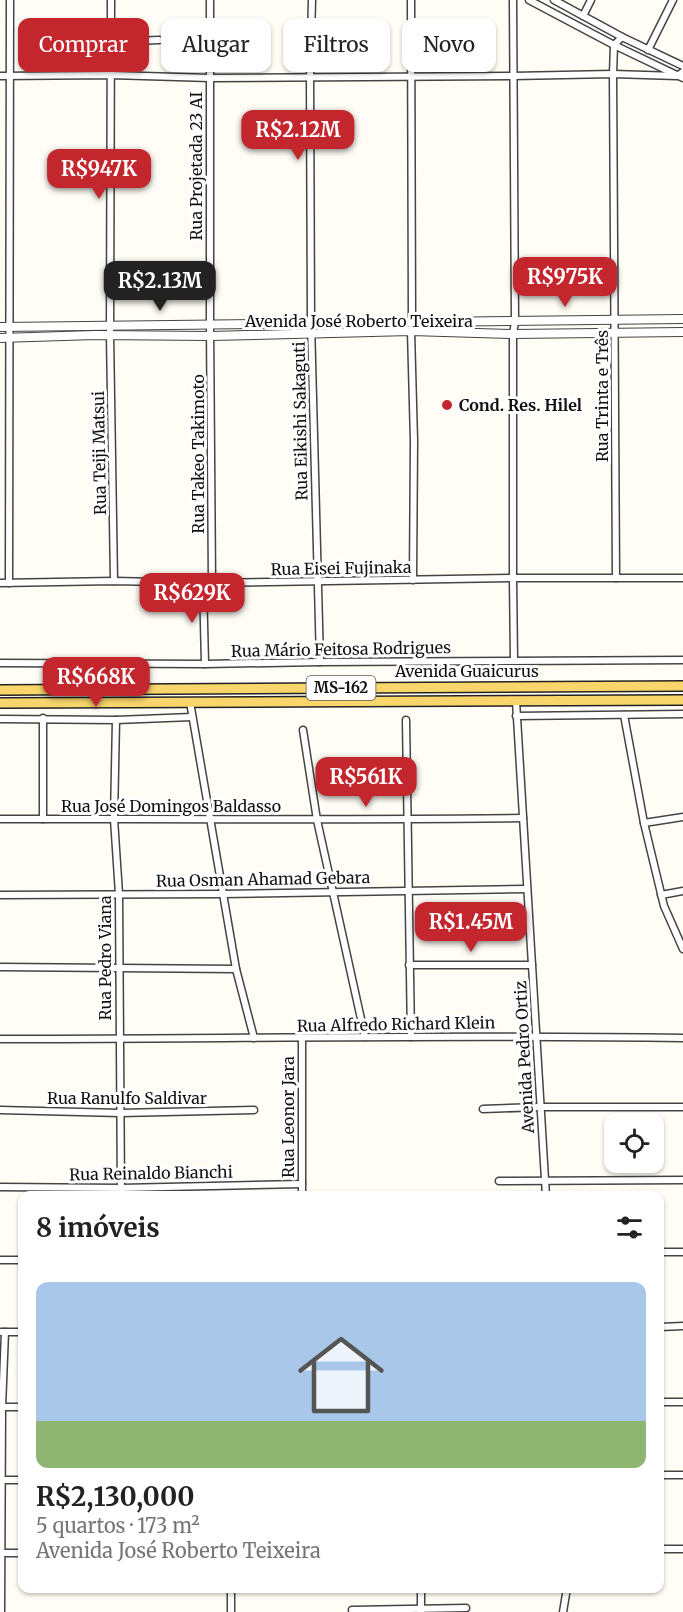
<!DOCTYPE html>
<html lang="pt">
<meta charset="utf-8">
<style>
body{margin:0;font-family:Merriweather,serif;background:#f2f2f2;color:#222;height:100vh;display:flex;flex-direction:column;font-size:22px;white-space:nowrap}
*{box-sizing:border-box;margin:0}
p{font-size:20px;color:#767676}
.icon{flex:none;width:33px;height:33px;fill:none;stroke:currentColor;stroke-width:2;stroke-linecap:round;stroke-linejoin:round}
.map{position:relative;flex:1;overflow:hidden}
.side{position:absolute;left:18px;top:1191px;width:646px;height:402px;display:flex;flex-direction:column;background:#fff;border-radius:12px;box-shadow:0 2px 4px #0004}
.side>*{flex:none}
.hud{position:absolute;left:18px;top:18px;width:648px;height:54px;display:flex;gap:12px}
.fabs{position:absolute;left:604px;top:1113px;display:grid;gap:12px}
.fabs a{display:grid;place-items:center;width:60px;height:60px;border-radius:12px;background:#fff;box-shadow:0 2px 4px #0004;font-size:30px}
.price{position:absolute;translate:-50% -51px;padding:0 14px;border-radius:12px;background:#c4262e;color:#fff;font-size:20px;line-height:39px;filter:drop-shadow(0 2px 3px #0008)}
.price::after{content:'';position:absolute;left:50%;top:36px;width:18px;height:14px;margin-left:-9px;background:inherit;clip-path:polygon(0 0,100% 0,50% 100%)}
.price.current{background:#222;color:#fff}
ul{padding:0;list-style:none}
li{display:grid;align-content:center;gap:12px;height:318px;padding:0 18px}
li span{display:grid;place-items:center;height:186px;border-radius:12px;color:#555}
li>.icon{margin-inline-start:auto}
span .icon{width:108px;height:108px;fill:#fffc;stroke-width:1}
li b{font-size:26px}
h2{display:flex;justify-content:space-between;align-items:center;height:72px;padding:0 18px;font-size:26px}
.chip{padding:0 21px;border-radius:12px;background:#fff;box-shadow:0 2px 4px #0004;font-size:21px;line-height:54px}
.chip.current{background:#c4262e;color:#fff}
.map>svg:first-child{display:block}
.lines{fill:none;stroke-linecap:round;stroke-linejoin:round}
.minor-casing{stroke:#444;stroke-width:9}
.tertiary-casing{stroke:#444;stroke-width:10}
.primary-casing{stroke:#222;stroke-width:12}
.minor{stroke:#fff;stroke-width:6}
.tertiary{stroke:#fff;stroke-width:8}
.primary{stroke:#f9d66b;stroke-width:9}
.poi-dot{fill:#c4262e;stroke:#fff;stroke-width:2}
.labels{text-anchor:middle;stroke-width:6;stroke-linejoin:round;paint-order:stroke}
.shield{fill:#fff;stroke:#585858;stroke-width:1.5}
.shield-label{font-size:15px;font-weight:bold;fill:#111}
.street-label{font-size:16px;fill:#111;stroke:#fff}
.poi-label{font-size:16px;font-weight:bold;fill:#111;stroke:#fff;text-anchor:start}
</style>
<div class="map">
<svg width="683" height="1612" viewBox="0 0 683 1612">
<rect width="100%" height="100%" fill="#fffdf5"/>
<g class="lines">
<defs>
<g id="minor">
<polyline points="111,0 110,335 114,581"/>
<polyline points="210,0 210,325 212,583"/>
<polyline points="312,0 310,77 311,323 320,662"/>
<polyline points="411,0 412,323 411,331 414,441 413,580"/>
<polyline points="513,0 515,322 513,334 513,578 514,661"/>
<polyline points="529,0 614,45 683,78"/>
<polyline points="554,0 622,37 683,66"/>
<polyline points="583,16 591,0"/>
<polyline points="111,42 159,40"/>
<polyline points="648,50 673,0"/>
<polyline points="0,76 111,75 210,78 513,76 613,74 677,76 683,72"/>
<polyline points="616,578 613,74 614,45 622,37"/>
<polyline points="0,583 114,581 203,583 513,578 683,578"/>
<polyline points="9,583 10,0"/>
<polyline points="203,583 205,664"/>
<polyline points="0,663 205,664 320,662 683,660"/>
<polyline points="516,701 546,1196"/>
<polyline points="190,702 236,969 254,1038"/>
<polyline points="624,715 644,823 664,906 683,949"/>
<polyline points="516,716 683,714"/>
<polyline points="0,719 116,720 192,717"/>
<polyline points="116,720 114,819 119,894 121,1196"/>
<polyline points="406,720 411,1037"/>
<polyline points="303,730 317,820 365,1037"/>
<path d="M0,819C174,819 349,820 523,818"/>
<polyline points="43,819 43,718"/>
<polyline points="644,823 683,817"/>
<polyline points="0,895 222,894 527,889"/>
<polyline points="661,895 683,891"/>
<polyline points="409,965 532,965"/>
<polyline points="0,967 236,969"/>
<polyline points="302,1038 302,1196"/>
<path d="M0,1039C228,1039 455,1034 683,1038"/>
<polyline points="483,1109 540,1107 683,1107"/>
<polyline points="0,1110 120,1113 254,1110"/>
<polyline points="499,1181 683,1180"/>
<polyline points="0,1187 121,1188 302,1184"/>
<polyline points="660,1252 683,1252"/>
<polyline points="0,1260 22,1260"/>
<polyline points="660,1327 683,1326"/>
<polyline points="0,1332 22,1332"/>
<polyline points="660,1402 683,1402"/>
<polyline points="1,1407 22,1407"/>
<polyline points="660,1475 683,1475"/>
<polyline points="0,1480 22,1480"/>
<polyline points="660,1549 683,1549"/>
<polyline points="1,1553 22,1553"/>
<polyline points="421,1588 421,1611"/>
<polyline points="352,1610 466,1608"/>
<polyline points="1,1612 2,1407 5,1332"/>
<polyline points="231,1612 231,1588"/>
<polyline points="563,1612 567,1588"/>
</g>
<g id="tertiary">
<polyline points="0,327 683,319"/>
<polyline points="0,338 95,335 211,336 411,331 513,334 683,332"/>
</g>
<g id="primary">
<polyline points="0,690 683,686"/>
<polyline points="0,703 683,700"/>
</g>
</defs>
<use href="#minor" class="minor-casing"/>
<use href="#tertiary" class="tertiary-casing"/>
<use href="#primary" class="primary-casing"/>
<use href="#minor" class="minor"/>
<use href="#tertiary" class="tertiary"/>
<use href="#primary" class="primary"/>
</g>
<circle class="poi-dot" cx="447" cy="405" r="6"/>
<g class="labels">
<rect class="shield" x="306.5" y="676" width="69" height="24" rx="4.5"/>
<g class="shield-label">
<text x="341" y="693">MS-162</text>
</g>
<g class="street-label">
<text transform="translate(196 166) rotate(-90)" y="6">Rua Projetada 23 AI</text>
<text x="359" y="327">Avenida José Roberto Teixeira</text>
<text transform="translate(602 396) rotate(-90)" y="6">Rua Trinta e Três</text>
<text transform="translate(300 421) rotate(-91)" y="6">Rua Eikishi Sakaguti</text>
<text transform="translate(99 453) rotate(-91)" y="6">Rua Teiji Matsui</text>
<text transform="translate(198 454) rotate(-90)" y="6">Rua Takeo Takimoto</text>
<text transform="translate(341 568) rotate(-1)" y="6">Rua Eisei Fujinaka</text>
<text transform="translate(341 649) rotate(-1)" y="6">Rua Mário Feitosa Rodrigues</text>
<text x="467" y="677">Avenida Guaicurus</text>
<text x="171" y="812">Rua José Domingos Baldasso</text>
<text transform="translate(263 879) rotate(-1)" y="6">Rua Osman Ahamad Gebara</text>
<text transform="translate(105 958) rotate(-90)" y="6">Rua Pedro Viana</text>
<text transform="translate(396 1024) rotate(-1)" y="6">Rua Alfredo Richard Klein</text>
<text transform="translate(524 1057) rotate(-93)" y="6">Avenida Pedro Ortiz</text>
<text x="127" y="1104">Rua Ranulfo Saldivar</text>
<text transform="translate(288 1117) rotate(-90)" y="6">Rua Leonor Jara</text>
<text transform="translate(151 1173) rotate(-1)" y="6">Rua Reinaldo Bianchi</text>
</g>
<g class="poi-label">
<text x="459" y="411">Cond. Res. Hilel</text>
</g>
</g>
</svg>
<div class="fabs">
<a><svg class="icon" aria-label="locate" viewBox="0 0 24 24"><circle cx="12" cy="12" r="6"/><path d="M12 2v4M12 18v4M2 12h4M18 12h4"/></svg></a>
</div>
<b class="price" style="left:298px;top:161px">R$2.12M</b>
<b class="price" style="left:99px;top:200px">R$947K</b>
<b class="price" style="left:565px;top:308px">R$975K</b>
<b class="price current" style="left:160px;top:312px">R$2.13M</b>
<b class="price" style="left:192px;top:624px">R$629K</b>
<b class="price" style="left:96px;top:708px">R$668K</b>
<b class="price" style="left:366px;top:808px">R$561K</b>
<b class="price" style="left:471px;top:953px">R$1.45M</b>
<div class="hud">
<a class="chip current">Comprar</a>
<a class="chip">Alugar</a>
<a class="chip">Filtros</a>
<a class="chip">Novo</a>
</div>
<section class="side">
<h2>8 imóveis<svg class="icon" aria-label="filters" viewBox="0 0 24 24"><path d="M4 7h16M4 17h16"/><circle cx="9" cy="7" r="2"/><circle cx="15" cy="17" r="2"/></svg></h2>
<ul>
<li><span style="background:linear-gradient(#a9c7e8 75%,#8fb573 0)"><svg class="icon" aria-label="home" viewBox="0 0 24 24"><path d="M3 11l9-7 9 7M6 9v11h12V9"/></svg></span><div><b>R$2,130,000</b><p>5 quartos · 173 m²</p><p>Avenida José Roberto Teixeira</p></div></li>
</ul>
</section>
</div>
